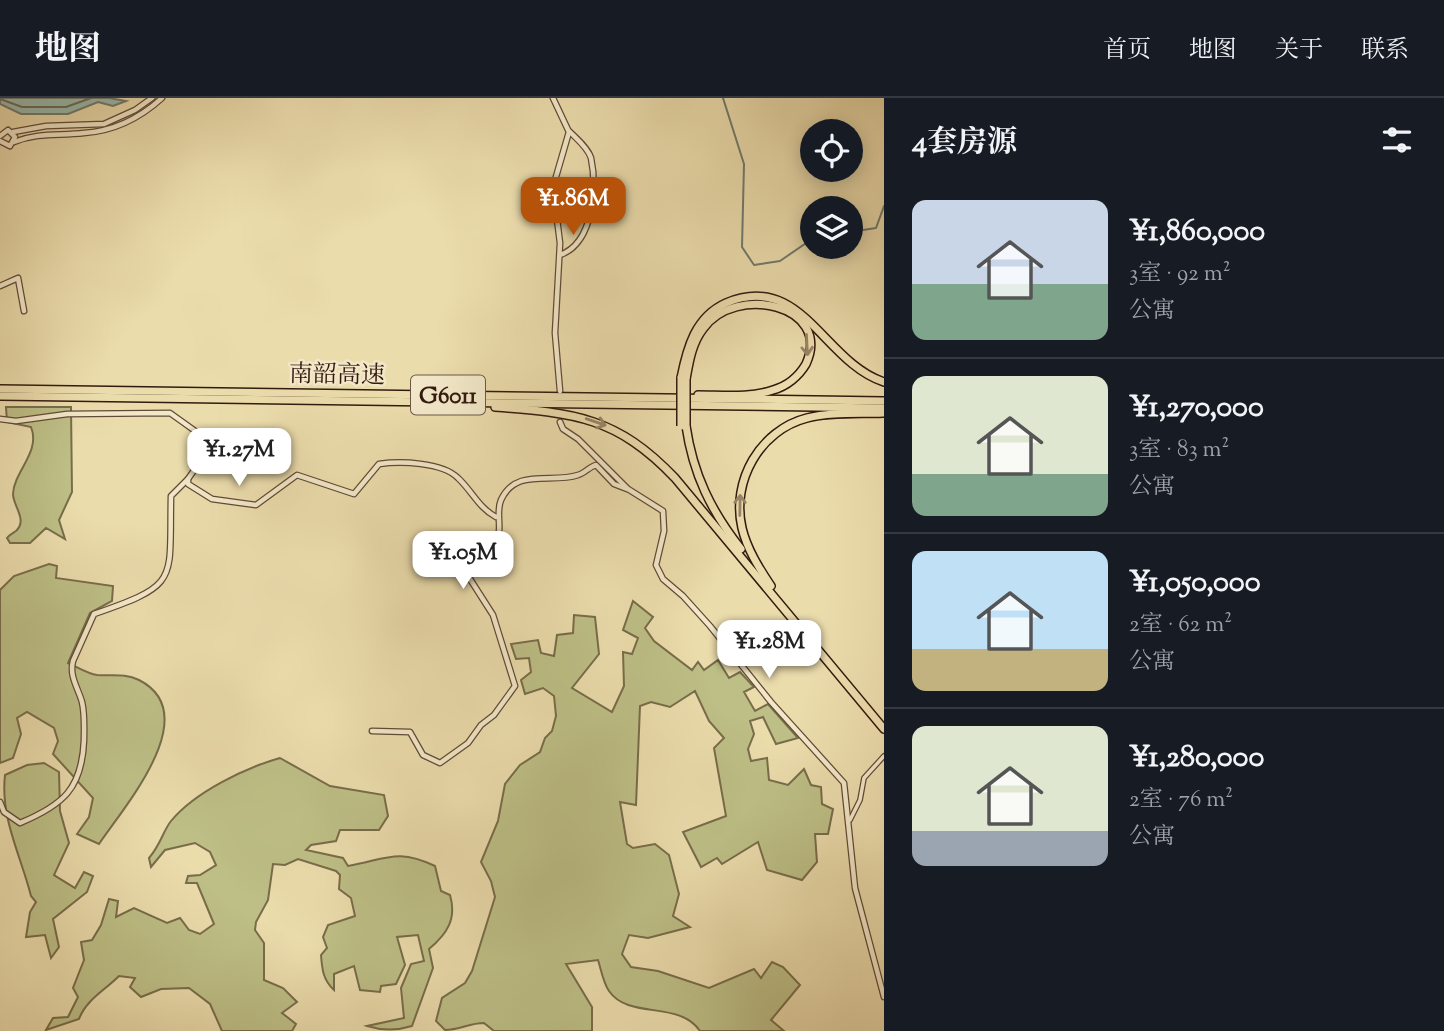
<!DOCTYPE html>
<html lang="zh">
<meta charset="utf-8">
<style>
body{margin:0;font-family:"Sorts Mill Goudy","Noto Serif SC",serif;background:#20242c;color:#f1f3f6;height:100vh;display:flex;flex-direction:column;font-size:26px;white-space:nowrap}
*{box-sizing:border-box;margin:0}
p{font-size:23px;color:#9ea1a6}
.icon{flex:none;width:38px;height:38px;fill:none;stroke:currentColor;stroke-width:2;stroke-linecap:round;stroke-linejoin:round}
.map{position:relative;flex:1;overflow:hidden}
.panel{display:flex;flex-direction:column;background:#171b24;width:560px}
.panel>*{flex:none}
.buttons{position:absolute;left:800px;top:21px;display:grid;gap:14px}
.buttons a{display:grid;place-items:center;width:63px;height:63px;border-radius:50%;background:#171b24;box-shadow:0 4px 18px #0003;font-size:35px}
.price{position:absolute;translate:-50% -60px;padding:0 16px;border-radius:14px;background:#fff;color:#222;font-size:23px;line-height:46px;filter:drop-shadow(0 2px 4px #0008)}
.price::after{content:'';position:absolute;left:50%;top:42px;width:21px;height:16px;margin-left:-10px;background:inherit;clip-path:polygon(0 0,100% 0,50% 100%)}
.price.active{background:#b45309;color:#fff}
ul{padding:0;list-style:none}
li{display:flex;align-items:center;gap:21px;height:175px;padding:0 28px}
li+li{border-top:2px solid #363941}
li span{display:grid;place-items:center;flex:none;width:196px;height:140px;border-radius:14px;color:#555}
li>.icon{margin-inline-start:auto}
span .icon{width:84px;height:84px;fill:#fffc;stroke-width:1}
li b{font-size:30px}
h2{display:flex;justify-content:space-between;align-items:center;height:84px;padding:0 28px;font-size:30px}
header{display:flex;align-items:center;gap:42px;box-sizing:border-box;height:98px;padding:0 35px;background:#171b24;border-bottom:2px solid #363941}
header strong{font-size:33px}
nav{display:flex;gap:38px;margin-inline-start:auto;font-size:24px}
main{display:flex;flex:1;min-height:0}
.map>svg:first-child{display:block}
.green{fill:#bdbf86;stroke:#786c4a;stroke-width:2}
.water{fill:#99bbae;stroke:#717a6e;stroke-width:2}
.lines{fill:none;stroke-linecap:round;stroke-linejoin:round}
.shore{stroke:#666a5e;stroke-width:2}
.stream{stroke:#717a6e;stroke-width:2}
.minor-casing{stroke:#624a36;stroke-width:6}
.tertiary-casing{stroke:#624a36;stroke-width:7}
.motorway-casing{stroke:#34190f;stroke-width:10}
.minor{stroke:#f2e8c9;stroke-width:3.5}
.tertiary{stroke:#f2e8c9;stroke-width:4.5}
.motorway{stroke:#ebdcac;stroke-width:7}
.motorway-bridge-casing{stroke:#34190f;stroke-width:10;stroke-linecap:butt}
.motorway-bridge{stroke:#ebdcac;stroke-width:7}
.oneway{stroke:#998465}
.labels{text-anchor:middle;stroke-width:5;stroke-linejoin:round;paint-order:stroke}
.shield{fill:#f2e8c9;stroke:#6d5747;stroke-width:2}
.shield-label{font-size:23px;font-weight:bold;fill:#34190f}
.street-label{font-size:24px;fill:#34190f;stroke:#f2e8c9}
</style>
<header>
<strong>地图</strong>
<nav><a>首页</a><a>地图</a><a>关于</a><a>联系</a></nav>
</header>
<main>
<div class="map">
<svg width="884" height="933" viewBox="0 0 884 933">
<rect width="100%" height="100%" fill="#ebdcac"/>
<filter id="stains"><feTurbulence type="fractalNoise" baseFrequency=".00286" numOctaves="4"/><feColorMatrix values="0 0 0 0 .2 0 0 0 0 .09 0 0 0 0 .02 0 0 0 .5 -.17"/></filter>
<radialGradient id="worn" r=".72"><stop offset=".6" stop-color="#630" stop-opacity="0"/><stop offset="1" stop-color="#630" stop-opacity=".3"/></radialGradient>
<g class="green">
<path d="M6,309H71L72,394L59,422L65,441L46,430L30,445H10L7,440C9,437 13,435 16,433C28,422 13,408 13,396C14,373 41,354 31,329L7,324Z"/>
<path d="M49,466L57,468L56,480L113,488L112,503L90,515L68,565C77,569 88,576 97,577C113,578 125,575 139,582C206,616 123,710 99,746L77,736L89,719L93,700L53,656L58,643L54,630L27,614L17,620L21,636L13,660L0,665V492L14,478Z"/>
<path d="M633,503L653,519L645,530L654,543L692,572L698,564L704,572L718,562L729,580L740,574L754,589L744,594L755,613L768,606L798,640L776,646L763,619L750,623L754,636L748,651L751,663L767,660L769,682L788,687L804,671L811,687L821,689L822,706L833,711L828,736H815L817,764L802,782L767,772L758,744L722,766L717,760L701,769L683,734L726,718L714,650L724,640L709,623L695,593L670,609L651,604L640,608L636,707L620,704L627,746L633,750L655,746L669,757L679,796L673,818L690,829L648,840L629,837L622,856L631,869L658,873L709,890L754,871L761,880L772,864L783,869L800,887L771,922L784,933H700C679,902 629,922 609,893C603,884 601,871 598,862L566,866L592,909V933H494L484,925C469,925 460,932 445,932L436,923L442,900L465,885L472,873L495,799L491,783L481,764L498,723L505,686L520,667L540,654L545,640L552,633L556,618L554,598L543,590L525,596L521,582L531,574L529,560L516,561L511,546L538,542L541,555L554,558L557,537L573,535L574,517L595,519L599,556L572,590L612,614L624,588L623,554L632,556L638,540L623,532Z"/>
<path d="M280,660L330,688L384,697L388,718L379,732H340L336,743L311,747L306,752L343,760L348,768C387,761 397,750 435,768L441,793L450,797C457,821 447,836 429,851L433,870L412,928C396,933 383,933 367,928L404,920L401,890L411,866L424,863L418,837L397,839L405,867L396,886L381,888L380,894L360,892L354,868L334,876V892C323,882 322,871 321,857L327,850L323,839L328,827L355,818L351,800L339,791L340,777L336,773L298,761L285,767L273,766L268,802L256,824L255,832L264,845V882L283,890L297,904L282,915L296,926L292,933H222L210,906L189,890L161,891L141,899L130,889L135,880L119,878C104,893 86,902 79,921L46,932L53,920L68,919L78,899L73,890L84,862L81,844L92,842L101,827L109,801L118,803L116,819L134,810L167,825L180,820L189,832L200,836L214,826L197,785H186L188,778L200,777L216,767L210,754L195,745L165,752L151,769L149,760C161,746 163,733 171,723C195,694 245,670 280,660Z"/>
<path d="M44,665L59,674L60,713L69,745L54,777L75,790L84,774L93,778L87,794L53,821L59,849L51,860L45,837L26,839L30,814L36,804L31,798C21,758 0,720 5,677L27,667Z"/>
</g>
<polygon class="water" points="0,0 109,0 126,3 113,8 98,4 68,16 21,16 0,6"/>
<g class="lines">
<polyline class="shore" points="0,1 22,9 66,9 91,0"/>
<g class="stream">
<polyline points="723,0 744,66 742,149 754,167 780,163 812,141"/>
<polyline points="850,134 876,130 884,108"/>
</g>
<defs>
<polyline id="minor" points="850,722 860,702 864,680 884,658"/>
<g id="tertiary">
<polyline points="553,0 569,34 553,89 560,145 555,235 560,293"/>
<polyline points="13,34 46,28 104,26 135,12 152,0"/>
<polyline points="0,38 8,32 15,39 10,48 0,43"/>
<path d="M14,44C39,34 59,38 84,35C114,33 140,20 162,0"/>
<path d="M560,157C594,145 597,89 591,60C588,50 577,41 570,34"/>
<polyline points="0,188 18,180 24,213"/>
<path d="M0,321L16,323L67,316L170,315L198,335L202,361L188,381V386L212,401L256,407L297,377L354,396L379,366C400,363 442,364 458,380C472,393 479,410 496,419"/>
<polyline points="560,324 563,331 578,341 628,391 663,413 664,433 656,467 663,481 683,498 710,528 771,604 844,685 855,790 884,899"/>
<path d="M372,633L410,634L423,657L440,665L468,645L481,627L494,617L515,588L493,517L470,481C468,458 484,459 495,444C504,432 495,416 501,402C516,369 552,386 578,377C585,375 589,369 596,367L614,386L627,391"/>
<path d="M0,704L4,714L20,725C63,707 82,691 84,642C84,630 85,617 82,604C78,590 69,578 73,563L94,516C181,486 169,484 171,398L188,381"/>
</g>
<g id="motorway">
<path d="M681,280C687,250 695,219 726,205C802,173 823,264 884,284"/>
<path d="M686,281C689,264 692,245 703,231C735,185 833,207 806,266C799,278 787,288 773,292C750,300 723,297 698,297"/>
<polyline points="0,291 884,303"/>
<polyline points="0,298 884,310"/>
<path d="M495,309C575,315 617,319 675,380L884,631"/>
<path d="M686,328C693,376 711,413 741,451"/>
<path d="M771,488C759,470 747,451 742,430C731,383 760,332 807,320C831,314 858,316 883,315"/>
</g>
</defs>
<use href="#minor" class="minor-casing"/>
<use href="#tertiary" class="tertiary-casing"/>
<use href="#motorway" class="motorway-casing"/>
<use href="#minor" class="minor"/>
<use href="#tertiary" class="tertiary"/>
<use href="#motorway" class="motorway"/>
<defs>
<g id="motorway-bridge">
<polyline points="681,328 681,280"/>
<polyline points="686,328 686,281"/>
</g>
</defs>
<use href="#motorway-bridge" class="motorway-bridge-casing"/>
<use href="#motorway-bridge" class="motorway-bridge"/>
</g>
<defs><path id="oneway-shaft" d="M-6 0H5M1.5-3L5.5 0L1.5 3" fill="none" stroke-width="1.6" stroke-linecap="round" stroke-linejoin="round" transform="scale(1.75)"/></defs>
<g class="oneway">
<use href="#oneway-shaft" transform="translate(807 247) rotate(87)"/>
<use href="#oneway-shaft" transform="translate(596 324) rotate(19)"/>
<use href="#oneway-shaft" transform="translate(740 407) rotate(-89)"/>
</g>
<g class="labels">
<rect class="shield" x="411" y="277.5" width="74" height="39" rx="5"/>
<g class="shield-label">
<text x="448" y="305">G6011</text>
</g>
<g class="street-label">
<text transform="translate(337 276) rotate(1)" y="8">南韶高速</text>
</g>
</g>
<rect width="100%" height="100%" filter="url(#stains)"/>
<rect width="100%" height="100%" fill="url(#worn)"/>
</svg>
<div class="buttons">
<a><svg class="icon" aria-label="locate" viewBox="0 0 24 24"><circle cx="12" cy="12" r="6"/><path d="M12 2v4M12 18v4M2 12h4M18 12h4"/></svg></a>
<a><svg class="icon" aria-label="layers" viewBox="0 0 24 24"><path d="M12 4l9 5-9 5-9-5zM3 14l9 5 9-5"/></svg></a>
</div>
<b class="price active" style="left:573px;top:139px">¥1.86M</b>
<b class="price" style="left:239px;top:390px">¥1.27M</b>
<b class="price" style="left:463px;top:493px">¥1.05M</b>
<b class="price" style="left:769px;top:582px">¥1.28M</b>
</div>
<section class="panel">
<h2>4套房源<svg class="icon" aria-label="filters" viewBox="0 0 24 24"><path d="M4 7h16M4 17h16"/><circle cx="9" cy="7" r="2"/><circle cx="15" cy="17" r="2"/></svg></h2>
<ul>
<li><span style="background:linear-gradient(#c9d6e8 60%,#7fa58c 0)"><svg class="icon" aria-label="home" viewBox="0 0 24 24"><path d="M3 11l9-7 9 7M6 9v11h12V9"/></svg></span><div><b>¥1,860,000</b><p>3室 · 92 m²</p><p>公寓</p></div></li>
<li><span style="background:linear-gradient(#dfe7d0 70%,#7fa58c 0)"><svg class="icon" aria-label="home" viewBox="0 0 24 24"><path d="M3 11l9-7 9 7M6 9v11h12V9"/></svg></span><div><b>¥1,270,000</b><p>3室 · 83 m²</p><p>公寓</p></div></li>
<li><span style="background:linear-gradient(#bfe0f5 70%,#c2b280 0)"><svg class="icon" aria-label="home" viewBox="0 0 24 24"><path d="M3 11l9-7 9 7M6 9v11h12V9"/></svg></span><div><b>¥1,050,000</b><p>2室 · 62 m²</p><p>公寓</p></div></li>
<li><span style="background:linear-gradient(#dfe7d0 75%,#9aa5b1 0)"><svg class="icon" aria-label="home" viewBox="0 0 24 24"><path d="M3 11l9-7 9 7M6 9v11h12V9"/></svg></span><div><b>¥1,280,000</b><p>2室 · 76 m²</p><p>公寓</p></div></li>
</ul>
</section>
</main>
